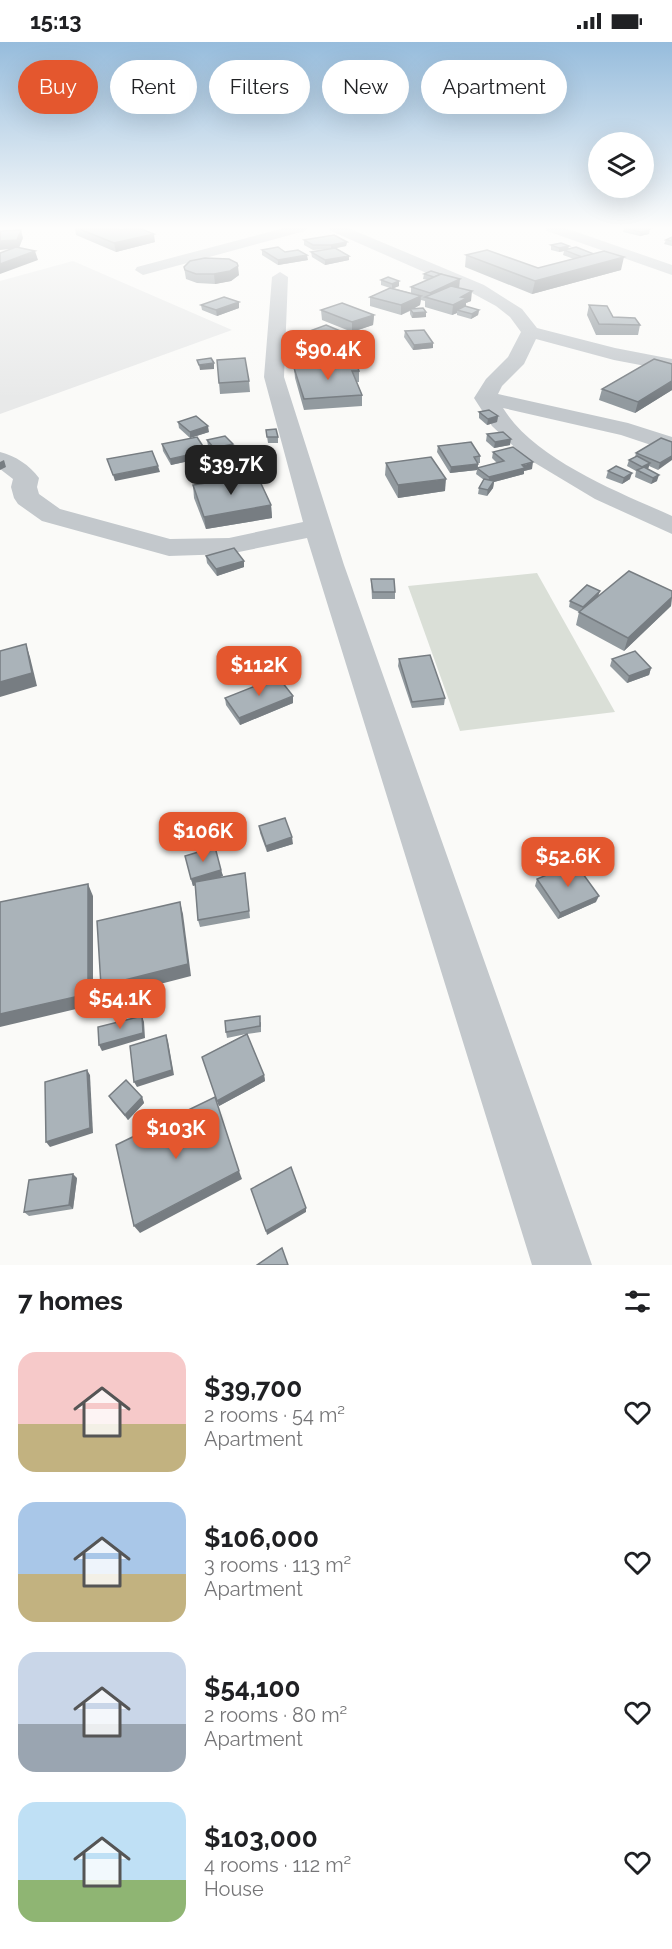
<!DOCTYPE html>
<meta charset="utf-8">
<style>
body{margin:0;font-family:Raleway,sans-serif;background:#f2f2f2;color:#202124;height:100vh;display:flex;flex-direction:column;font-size:22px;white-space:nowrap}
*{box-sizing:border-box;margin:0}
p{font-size:20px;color:#757577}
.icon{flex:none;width:33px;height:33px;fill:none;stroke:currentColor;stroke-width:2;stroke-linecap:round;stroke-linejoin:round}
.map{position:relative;height:1223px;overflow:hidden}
.details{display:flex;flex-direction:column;background:#fff;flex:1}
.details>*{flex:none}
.banner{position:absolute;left:18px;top:18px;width:636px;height:54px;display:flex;gap:12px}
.tools{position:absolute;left:588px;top:90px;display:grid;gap:12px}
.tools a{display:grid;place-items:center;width:66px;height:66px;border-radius:50%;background:#fff;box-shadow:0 6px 24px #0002;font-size:30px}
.price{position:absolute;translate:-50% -51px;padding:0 14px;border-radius:12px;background:#e4572e;color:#fff;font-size:20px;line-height:39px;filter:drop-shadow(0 2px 3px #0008)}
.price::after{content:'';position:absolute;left:50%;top:36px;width:18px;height:14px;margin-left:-9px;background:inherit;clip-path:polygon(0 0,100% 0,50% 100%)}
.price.active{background:#222;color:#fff}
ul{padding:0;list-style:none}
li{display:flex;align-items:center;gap:18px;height:150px;padding:0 18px}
li span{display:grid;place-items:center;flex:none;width:168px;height:120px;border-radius:18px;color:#555}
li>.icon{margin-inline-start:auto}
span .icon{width:72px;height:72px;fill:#fffc;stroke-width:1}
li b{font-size:26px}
h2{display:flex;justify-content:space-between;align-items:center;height:72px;padding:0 18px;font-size:26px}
.pill{padding:0 21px;border-radius:27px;background:#fff;box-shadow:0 6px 24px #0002;font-size:21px;line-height:54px}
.pill.active{background:#e4572e;color:#fff}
.status{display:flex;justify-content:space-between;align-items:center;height:42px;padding:0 30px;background:#fff;direction:ltr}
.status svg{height:16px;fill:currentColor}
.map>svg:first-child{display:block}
.built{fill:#e8e9e9}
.green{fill:#dadfd7}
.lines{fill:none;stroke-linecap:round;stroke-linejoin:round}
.street{fill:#c3c8cc;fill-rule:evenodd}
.wall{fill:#929a9f}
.shaded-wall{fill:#777d82}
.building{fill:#aab3b9;stroke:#777d82;stroke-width:1.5}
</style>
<div class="status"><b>15:13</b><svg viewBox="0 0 49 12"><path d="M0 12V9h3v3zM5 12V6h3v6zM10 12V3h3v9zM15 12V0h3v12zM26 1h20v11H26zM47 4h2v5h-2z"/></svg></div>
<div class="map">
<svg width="672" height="1223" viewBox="0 0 672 1223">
<rect width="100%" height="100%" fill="#fafaf8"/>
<polygon class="built" points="73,219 232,288 0,372 0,239"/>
<polygon class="green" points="537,531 615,670 460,689 408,544"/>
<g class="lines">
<g class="street">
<polygon points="284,186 307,186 305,189 143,233 135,228 137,225"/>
<path d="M329,186H348L484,243L522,267L537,286L615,306L672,317V329L614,318L536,297L524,322L502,344L498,352L628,381L672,395V410L621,393L503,366C535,418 619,450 672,474V492L595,457L525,415L492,384L474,356L486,337L508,315L521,290L510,275L496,264L472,251L331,189Z"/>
<polygon points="545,186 565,186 672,223 672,233 547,189"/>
<path d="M280,230L288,235L284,335L344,523L592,1223H532L307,496L229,512L169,514L42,479L18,462L14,456L11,445L13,437L0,427V410C16,414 29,423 39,436L37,445L39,452L60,467L170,497L229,496L303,480L264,335L272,235Z"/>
</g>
</g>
<g class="wall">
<polygon points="75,186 115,186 155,200 116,210 76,193"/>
<polygon points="624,186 649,192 640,194 623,190"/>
<polygon points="672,195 672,204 664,202 666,198"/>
<polygon points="304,198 347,200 346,204 336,206 349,214 349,218 325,223 312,215 311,210 329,207 313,208 304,203"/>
<polygon points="551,203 568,207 621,228 532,252 465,225 466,213 538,226 574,217 563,213 564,209 559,210 551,208"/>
<polygon points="262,208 285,210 308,218 278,223 262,213"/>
<polygon points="184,225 239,233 231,239 215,242 197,241 186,237"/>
<polygon points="431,229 459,246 471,259 466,261 466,265 479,268 478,273 471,277 457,273 457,271 452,273 425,265 425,259 421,258 420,263 413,267 426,275 412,276 410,272 410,269 401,273 370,264 370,255 390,246 381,243 381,238 399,244 393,246 411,251 411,245 428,238 423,237 424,232"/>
<polygon points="201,263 239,266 217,274 202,268"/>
<polygon points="589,263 613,275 640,283 638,293 596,293 587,273"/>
<polygon points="321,268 374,273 373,283 352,290 322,278"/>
<polygon points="405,289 433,306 413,308 404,295"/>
<polygon points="307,290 338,293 320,300 307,295"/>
<polygon points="217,318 249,339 250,350 220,352"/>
<polygon points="672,322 672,348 635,371 599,358 602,347"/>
<polygon points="294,326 359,329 359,340 357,340 362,353 362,364 304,368 295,336"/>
<polygon points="479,370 498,374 497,380 487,383 479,376"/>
<polygon points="178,380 209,390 190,396 179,386"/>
<polygon points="266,388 278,395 278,401 268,401"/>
<polygon points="487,392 510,403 494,406 486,399"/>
<polygon points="207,398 233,408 215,412 208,404"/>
<polygon points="672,400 658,428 649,424 648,427 657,439 651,442 635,435 636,429 627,424 629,418 635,415 636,411"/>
<polygon points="162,402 206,409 207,415 171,423 163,409"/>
<polygon points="438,404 480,414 480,421 478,421 478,426 497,421 492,416 493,410 532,427 524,429 524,432 494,440 493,446 487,454 478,452 479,446 484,438 476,432 477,428 450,431 437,410"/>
<polygon points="220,414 243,418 243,424 226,428 221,420"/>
<polygon points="386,421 445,449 398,456 385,433"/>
<polygon points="608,429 630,437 622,442 606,436"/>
<polygon points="193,443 271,463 272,476 206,487 194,456"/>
<polygon points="206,514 244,519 244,525 217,534 207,521"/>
<polygon points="371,537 395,550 395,557 372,557"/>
<polygon points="672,549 671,564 624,609 576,583 579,570 569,565 570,559 598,554"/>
<polygon points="399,617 445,656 444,663 412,666 398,624"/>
<polygon points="612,617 651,626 649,633 627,641 610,624"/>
<polygon points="225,656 293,661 240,683 226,663"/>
<polygon points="259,784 293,802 267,810 260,791"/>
<polygon points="185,814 221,828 223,834 217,836 245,831 250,876 200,885 198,878 195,843 193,844"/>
<polygon points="537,837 596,860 558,877 535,844"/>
<polygon points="261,980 261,990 247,992 264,1033 265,1039 219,1064 202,1015 246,992 227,996 226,990"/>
<polygon points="109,1054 142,1055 144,1061 128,1078 112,1059"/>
<polygon points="77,1136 73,1167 29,1174 24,1170"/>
</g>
<g class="shaded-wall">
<polygon points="650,187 649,192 640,194 641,190"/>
<polygon points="21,188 23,196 19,206 0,208 0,199"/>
<polygon points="154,192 155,200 116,210 114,201"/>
<polygon points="347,200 346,204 331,207 331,203"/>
<polygon points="569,204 568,208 564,208 564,209 559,210 559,206"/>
<polygon points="35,209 38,218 0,232 0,222"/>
<polygon points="307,213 308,218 278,223 278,218"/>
<polygon points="349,214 349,218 325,223 325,218"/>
<polygon points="624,215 621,228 532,252 535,239"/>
<polygon points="238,224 239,233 231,239 215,242 214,232"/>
<polygon points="460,237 459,247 430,257 430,251"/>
<polygon points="399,239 399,244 392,247 392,242"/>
<polygon points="472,249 471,259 466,261 466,266 457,268 457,271 452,273 453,263 461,255"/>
<polygon points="421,254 420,263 401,273 401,263"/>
<polygon points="239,260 239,266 217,274 216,268"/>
<polygon points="479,268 478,273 471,277 472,272"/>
<polygon points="426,270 426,275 412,276 413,271"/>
<polygon points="374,273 373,283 352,290 352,280"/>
<polygon points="338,288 338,293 320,300 320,295"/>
<polygon points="433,301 433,306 413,308 414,303"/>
<polygon points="214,321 214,327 200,328 199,323"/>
<polygon points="672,339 672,348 635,371 638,360"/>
<polygon points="498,374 497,380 487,383 488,377"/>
<polygon points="208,384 209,390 190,396 190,390"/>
<polygon points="511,397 510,403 494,406 495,400"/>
<polygon points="233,402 233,408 215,412 214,406"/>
<polygon points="206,409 207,415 171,423 170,417"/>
<polygon points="672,414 672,418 658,428 660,421"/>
<polygon points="4,418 6,425 0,428 0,420"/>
<polygon points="243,418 243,424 226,428 225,422"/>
<polygon points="533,420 532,427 524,429 524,432 494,440 493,446 487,454 489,435"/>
<polygon points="650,421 648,427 640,431 642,425"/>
<polygon points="478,422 477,428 450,431 451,425"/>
<polygon points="158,424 160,430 115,439 113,433"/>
<polygon points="632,431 630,437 622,442 624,436"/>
<polygon points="659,433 657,439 651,442 653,436"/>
<polygon points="446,437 445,449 398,456 398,443"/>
<polygon points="271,463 272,476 206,487 204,475"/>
<polygon points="244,519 244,525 217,534 216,527"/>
<polygon points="600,549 598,555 581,571 583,565"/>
<polygon points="672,555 671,564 624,609 628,596"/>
<polygon points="26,602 30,615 37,644 0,655 0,640"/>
<polygon points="651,626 649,633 627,641 629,634"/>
<polygon points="293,654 293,661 240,683 239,676"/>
<polygon points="292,795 293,802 267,810 266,804"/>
<polygon points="221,828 223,834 193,844 191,837"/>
<polygon points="88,842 93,854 93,963 0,985 0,972"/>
<polygon points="599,854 596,860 558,877 560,871"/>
<polygon points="180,860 183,872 191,934 106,956 101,944"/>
<polygon points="142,974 144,980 145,996 102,1009 99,1003"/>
<polygon points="166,993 168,999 174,1033 137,1045 134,1040"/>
<polygon points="87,1028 90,1033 93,1091 50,1105 46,1100"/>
<polygon points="264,1033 265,1039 219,1064 217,1059"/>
<polygon points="142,1055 144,1061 128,1078 125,1073"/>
<polygon points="239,1129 242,1137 140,1191 134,1184"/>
<polygon points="73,1132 77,1136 73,1167 69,1163"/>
<polygon points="306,1166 306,1170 267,1193 266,1189"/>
</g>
<g class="building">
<polygon points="77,186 115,186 121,188 130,186 139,186 154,192 114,201"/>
<polygon points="625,186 645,186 650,187 641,190"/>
<polygon points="21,188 17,198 0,199 0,189"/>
<polygon points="334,193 347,200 331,203 313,203 304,198"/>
<polygon points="672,195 672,199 666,198"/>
<polygon points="561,201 569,204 559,206 551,203"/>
<polygon points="16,205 35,209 0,222 0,211"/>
<polygon points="278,205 285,210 298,208 307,213 278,218 262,208"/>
<polygon points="576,205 594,212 582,215 564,208"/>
<polygon points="335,206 349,214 325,218 311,210"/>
<polygon points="487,208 538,226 604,209 624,215 535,239 466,213"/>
<polygon points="205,216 229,217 237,221 238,224 230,229 214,232 196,232 185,228 184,225 190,219"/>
<polygon points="431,229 441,232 434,235 424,232"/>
<polygon points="441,232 460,237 430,251 411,245"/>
<polygon points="388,235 399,239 392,242 381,238"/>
<polygon points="451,244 472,249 461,255 467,256 453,263 425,255"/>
<polygon points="390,246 421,254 401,263 370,255"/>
<polygon points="224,255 239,260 216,268 201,263"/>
<polygon points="342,261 374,273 352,280 321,268"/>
<polygon points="589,263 607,264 613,275 635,276 640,283 599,282"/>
<polygon points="465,264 479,268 472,272 457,268"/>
<polygon points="423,266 426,270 413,271 410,267"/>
<polygon points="326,283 338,288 320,295 307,290"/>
<polygon points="424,288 433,301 414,303 405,289"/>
<polygon points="211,316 214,321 199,323 197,318"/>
<polygon points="245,316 249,339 219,341 217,318"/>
<polygon points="654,317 672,322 672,339 638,360 602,347"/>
<polygon points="356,321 359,329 352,329 362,353 304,357 294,326"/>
<polygon points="489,368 498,374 488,377 479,370"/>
<polygon points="196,374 208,384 190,390 178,380"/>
<polygon points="276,387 278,395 267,395 266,388"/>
<polygon points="503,390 511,397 495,400 487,392"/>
<polygon points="225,394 233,402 214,406 207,398"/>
<polygon points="197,395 206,409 170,417 162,402"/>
<polygon points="661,396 672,400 672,414 660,421 636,411"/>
<polygon points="471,400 480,414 474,415 478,422 451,425 438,404"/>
<polygon points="513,405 533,420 522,423 525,426 489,435 477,426 504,419 493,410"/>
<polygon points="152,409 158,424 113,433 107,417"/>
<polygon points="237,410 243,418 225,422 220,414"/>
<polygon points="637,414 650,421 642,425 629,418"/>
<polygon points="431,415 446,437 398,443 386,421"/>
<polygon points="616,424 632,431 624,436 608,429"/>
<polygon points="644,425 659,433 653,436 637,428"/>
<polygon points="257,433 271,463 204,475 193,443"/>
<polygon points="484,437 494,439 488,448 479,446"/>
<polygon points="234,506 244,519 216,527 206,514"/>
<polygon points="629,529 672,549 672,555 628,596 579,570"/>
<polygon points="371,537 394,537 395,550 373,550"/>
<polygon points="587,543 600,549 583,565 570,559"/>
<polygon points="26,602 32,631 0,640 0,609"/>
<polygon points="635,609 651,626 629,634 612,617"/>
<polygon points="430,613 445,656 412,660 399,617"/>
<polygon points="278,635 293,654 239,676 225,656"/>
<polygon points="285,776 292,795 266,804 259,784"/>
<polygon points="215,805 221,828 191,837 185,814"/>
<polygon points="575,821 599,854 560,871 537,837"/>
<polygon points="245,831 249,869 198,878 195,840"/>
<polygon points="88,842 88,952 0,972 0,860"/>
<polygon points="180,860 188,922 101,944 97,879"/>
<polygon points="142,974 143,991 99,1003 98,985"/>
<polygon points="260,974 260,984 226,990 225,979"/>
<polygon points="247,992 264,1033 217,1059 202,1015"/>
<polygon points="166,993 172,1028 134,1040 130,1004"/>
<polygon points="87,1028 90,1086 46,1100 45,1040"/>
<polygon points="126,1038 142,1055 125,1073 109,1054"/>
<polygon points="215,1055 239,1129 134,1184 116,1103"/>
<polygon points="291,1125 306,1166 266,1189 251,1147"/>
<polygon points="73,1132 69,1163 24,1170 29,1138"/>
<polygon points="282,1206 288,1223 257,1223"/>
</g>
<linearGradient id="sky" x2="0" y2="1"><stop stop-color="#96bcdc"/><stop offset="0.52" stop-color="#fdfdfc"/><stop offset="1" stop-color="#fdfdfc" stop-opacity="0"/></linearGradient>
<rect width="672" height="357" fill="url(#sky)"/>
</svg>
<div class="tools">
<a><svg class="icon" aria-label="layers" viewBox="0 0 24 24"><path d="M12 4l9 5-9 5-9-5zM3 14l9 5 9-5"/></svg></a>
</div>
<b class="price" style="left:328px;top:339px">$90.4K</b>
<b class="price active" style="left:231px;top:454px">$39.7K</b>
<b class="price" style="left:259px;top:655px">$112K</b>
<b class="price" style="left:203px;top:821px">$106K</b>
<b class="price" style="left:568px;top:846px">$52.6K</b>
<b class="price" style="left:120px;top:988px">$54.1K</b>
<b class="price" style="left:176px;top:1118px">$103K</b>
<div class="banner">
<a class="pill active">Buy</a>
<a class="pill">Rent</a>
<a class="pill">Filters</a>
<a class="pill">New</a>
<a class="pill">Apartment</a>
</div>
</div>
<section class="details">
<h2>7 homes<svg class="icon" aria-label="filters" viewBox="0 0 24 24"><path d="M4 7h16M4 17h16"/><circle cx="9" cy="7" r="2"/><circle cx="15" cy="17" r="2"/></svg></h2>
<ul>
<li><span style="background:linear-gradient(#f6c9c9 60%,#c2b280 0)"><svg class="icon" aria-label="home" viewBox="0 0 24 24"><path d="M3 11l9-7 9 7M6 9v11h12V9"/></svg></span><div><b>$39,700</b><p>2 rooms · 54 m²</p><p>Apartment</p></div><svg class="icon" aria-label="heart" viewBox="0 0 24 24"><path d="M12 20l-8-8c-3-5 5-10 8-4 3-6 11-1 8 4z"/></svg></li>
<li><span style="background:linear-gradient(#a9c7e8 60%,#c2b280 0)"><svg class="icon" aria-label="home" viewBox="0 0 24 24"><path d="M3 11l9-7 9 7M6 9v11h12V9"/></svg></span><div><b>$106,000</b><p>3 rooms · 113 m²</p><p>Apartment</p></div><svg class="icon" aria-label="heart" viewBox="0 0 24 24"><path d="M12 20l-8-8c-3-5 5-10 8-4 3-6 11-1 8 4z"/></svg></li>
<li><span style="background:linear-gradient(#c9d6e8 60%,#9aa5b1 0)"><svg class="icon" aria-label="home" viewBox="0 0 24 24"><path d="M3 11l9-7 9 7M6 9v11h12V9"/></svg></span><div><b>$54,100</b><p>2 rooms · 80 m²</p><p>Apartment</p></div><svg class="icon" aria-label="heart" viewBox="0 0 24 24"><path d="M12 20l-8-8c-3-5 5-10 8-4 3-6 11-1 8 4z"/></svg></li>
<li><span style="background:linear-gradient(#bfe0f5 65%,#8fb573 0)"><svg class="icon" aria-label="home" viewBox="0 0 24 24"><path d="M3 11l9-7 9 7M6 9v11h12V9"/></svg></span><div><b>$103,000</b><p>4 rooms · 112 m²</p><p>House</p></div><svg class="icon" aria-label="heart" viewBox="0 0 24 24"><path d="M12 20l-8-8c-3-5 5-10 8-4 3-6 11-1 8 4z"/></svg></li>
</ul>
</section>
